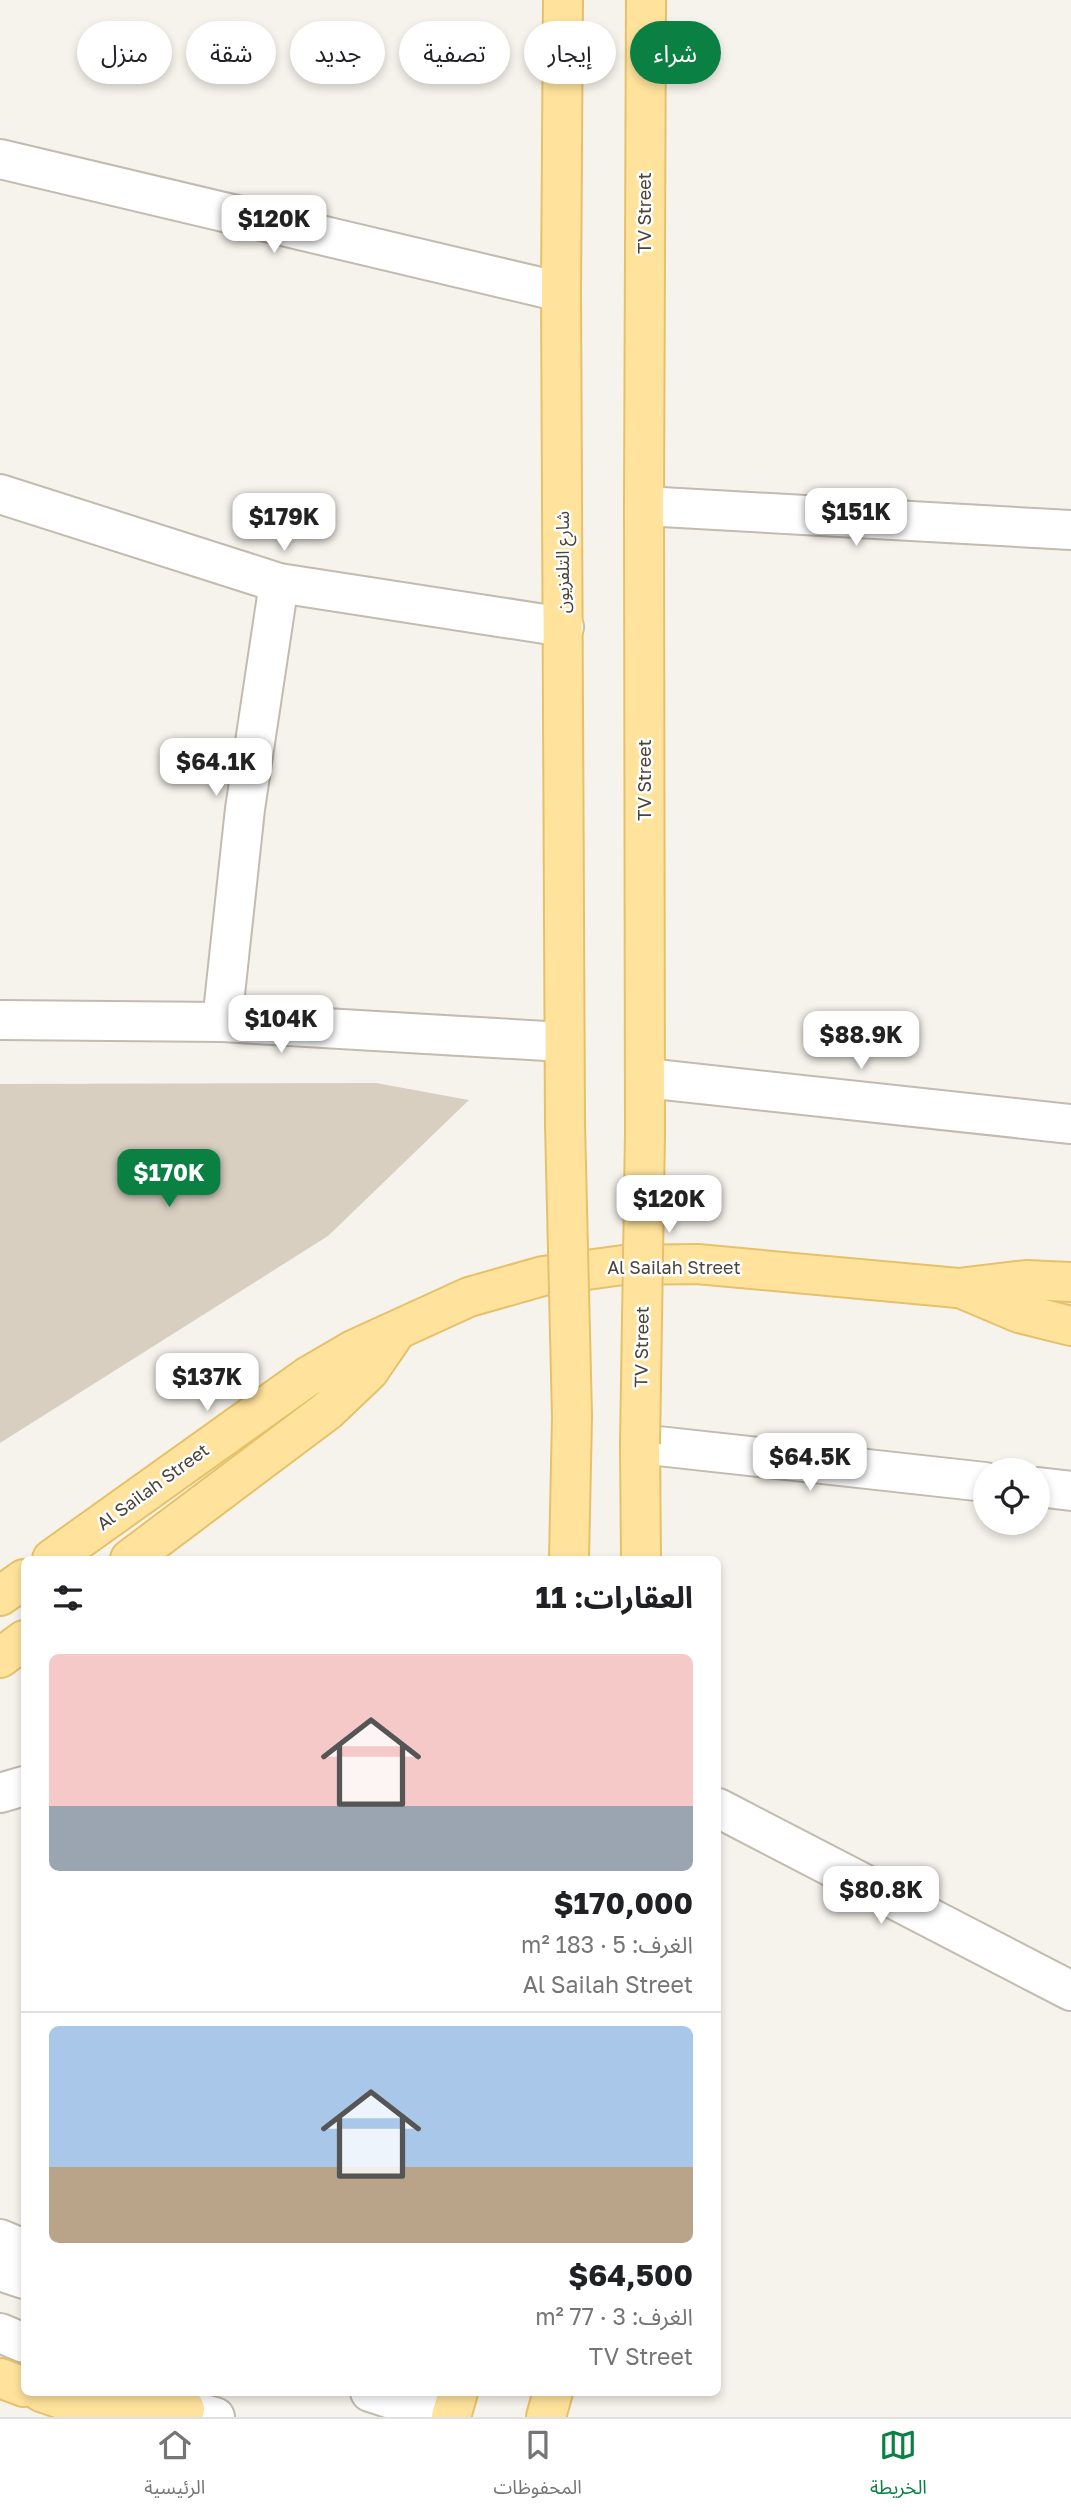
<!DOCTYPE html>
<html lang="ar">
<meta charset="utf-8">
<style>
body{margin:0;font-family:"Golos Text","Noto Sans Arabic",sans-serif;background:#f6f6f6;color:#202124;direction:rtl;height:100vh;display:flex;flex-direction:column;font-size:26px;white-space:nowrap}
*{box-sizing:border-box;margin:0}
p{font-size:23px;color:#757577}
.icon{flex:none;width:38px;height:38px;fill:none;stroke:currentColor;stroke-width:2;stroke-linecap:round;stroke-linejoin:round}
.map{position:relative;flex:1;overflow:hidden;direction:ltr}
.panel{position:absolute;left:21px;top:1556px;width:700px;height:840px;display:flex;flex-direction:column;background:#fff;border-radius:10px;box-shadow:0 4px 10px #0003;direction:rtl}
.panel>*{flex:none}
.hud{position:absolute;left:21px;top:21px;width:700px;height:63px;direction:rtl;display:flex;gap:14px}
.fabs{position:absolute;left:973px;top:1458px;display:grid;gap:14px}
.fabs a{display:grid;place-items:center;width:77px;height:77px;border-radius:50%;background:#fff;box-shadow:0 4px 10px #0003;font-size:35px}
.price{position:absolute;translate:-50% -60px;padding:0 16px;border-radius:14px;background:#fff;color:#222;font-size:23px;line-height:46px;filter:drop-shadow(0 2px 4px #0008)}
.price::after{content:'';position:absolute;left:50%;top:42px;width:21px;height:16px;margin-left:-10px;background:inherit;clip-path:polygon(0 0,100% 0,50% 100%)}
.price.active{background:#0b8043;color:#fff}
ul{padding:0;list-style:none}
li{display:grid;align-content:center;gap:14px;height:371px;padding:0 28px}
li+li{border-top:2px solid #e0e0e0}
li span{display:grid;place-items:center;height:217px;border-radius:10px;color:#555}
li>.icon{margin-inline-start:auto}
span .icon{width:126px;height:126px;fill:#fffc;stroke-width:1}
li b{font-size:30px}
h2{display:flex;justify-content:space-between;align-items:center;height:84px;padding:0 28px;font-size:30px}
.tag{padding:0 24px;border-radius:32px;background:#fff;box-shadow:0 4px 10px #0003;font-size:24px;line-height:63px}
.tag.active{background:#0b8043;color:#fff}
.tab-bar{display:flex;justify-content:space-around;align-items:center;height:98px;border-top:2px solid #e0e0e0;background:#fff;font-size:19px;color:#757577}
.tab-bar a{display:grid;justify-items:center;gap:4px}
.tab-bar .active{color:#0b8043}
.map>svg:first-child{display:block}
.building{fill:#d8cfc1}
.lines{fill:none;stroke-linecap:round;stroke-linejoin:round}
.minor-casing{stroke:#c2bbae;stroke-width:42}
.major-casing{stroke:#e6c16a;stroke-width:42}
.minor{stroke:#fff;stroke-width:38}
.major{stroke:#ffe39c;stroke-width:38}
.major-bridge-casing{stroke:#e6c16a;stroke-width:42;stroke-linecap:butt}
.major-bridge{stroke:#ffe39c;stroke-width:38}
.labels{text-anchor:middle;stroke-width:5;stroke-linejoin:round;paint-order:stroke}
.street-label{font-size:18px;fill:#4b4439;stroke:#fff}
</style>
<div class="map">
<svg width="1071" height="2417" viewBox="0 0 1071 2417">
<rect width="100%" height="100%" fill="#f6f3ec"/>
<polygon class="building" points="376,1083 469,1100 328,1236 0,1443 0,1084"/>
<g class="lines">
<defs>
<g id="minor">
<polyline points="0,159 561,292"/>
<polyline points="0,494 279,583 564,627"/>
<polyline points="644,506 1071,530"/>
<polyline points="0,1020 222,1022 563,1042"/>
<polyline points="222,1022 245,809 279,583"/>
<polyline points="646,1078 1071,1124"/>
<polyline points="640,1444 985,1482"/>
<polyline points="1038,1487 1071,1491"/>
<polyline points="0,1793 24,1786"/>
<polyline points="718,1808 1071,1991"/>
<polyline points="0,2239 24,2249"/>
<polyline points="0,2271 24,2279"/>
<polyline points="0,2333 24,2343"/>
<polyline points="145,2392 185,2409 215,2417"/>
<polyline points="370,2392 446,2417"/>
</g>
<g id="major">
<polyline points="563,0 561,292 565,1124"/>
<polyline points="645,1133 644,506 646,0"/>
<polyline points="960,1288 1019,1313 1071,1326"/>
<polyline points="640,1444 641,1559"/>
<polyline points="52,1559 307,1377 355,1349 469,1297 543,1276 623,1265 697,1264 958,1288 1026,1280 1071,1282"/>
<polyline points="130,1559 327,1411 369,1371 395,1333"/>
<polyline points="569,1559 572,1417"/>
<polyline points="0,1596 24,1579"/>
<polyline points="0,1658 24,1640"/>
<polyline points="0,2378 24,2387"/>
<path d="M41,2392C100,2413 122,2417 185,2409"/>
<polyline points="451,2417 458,2392"/>
<polyline points="546,2417 553,2392"/>
</g>
</defs>
<use href="#minor" class="minor-casing"/>
<use href="#major" class="major-casing"/>
<use href="#minor" class="minor"/>
<use href="#major" class="major"/>
<defs>
<g id="major-bridge">
<polyline points="565,1124 572,1417"/>
<polyline points="640,1444 645,1133"/>
</g>
</defs>
<use href="#major-bridge" class="major-bridge-casing"/>
<use href="#major-bridge" class="major-bridge"/>
</g>
<g class="labels">
<g class="street-label">
<text transform="translate(645 213) rotate(-90)" y="6">TV Street</text>
<text transform="translate(563 562) rotate(-90)" y="6">شارع التلفزيون</text>
<text transform="translate(645 780) rotate(-90)" y="6">TV Street</text>
<text x="674" y="1274">Al Sailah Street</text>
<text transform="translate(642 1347) rotate(-89)" y="6">TV Street</text>
<text transform="translate(153 1487) rotate(-36)" y="6">Al Sailah Street</text>
</g>
</g>
</svg>
<div class="fabs">
<a><svg class="icon" aria-label="locate" viewBox="0 0 24 24"><circle cx="12" cy="12" r="6"/><path d="M12 2v4M12 18v4M2 12h4M18 12h4"/></svg></a>
</div>
<b class="price" style="left:274px;top:255px">$120K</b>
<b class="price" style="left:856px;top:548px">$151K</b>
<b class="price" style="left:284px;top:553px">$179K</b>
<b class="price" style="left:216px;top:798px">$64.1K</b>
<b class="price" style="left:281px;top:1055px">$104K</b>
<b class="price" style="left:861px;top:1071px">$88.9K</b>
<b class="price active" style="left:169px;top:1209px">$170K</b>
<b class="price" style="left:669px;top:1235px">$120K</b>
<b class="price" style="left:207px;top:1413px">$137K</b>
<b class="price" style="left:810px;top:1493px">$64.5K</b>
<b class="price" style="left:881px;top:1926px">$80.8K</b>
<div class="hud">
<a class="tag active">شراء</a>
<a class="tag">إيجار</a>
<a class="tag">تصفية</a>
<a class="tag">جديد</a>
<a class="tag">شقة</a>
<a class="tag">منزل</a>
</div>
<section class="panel">
<h2>العقارات: 11<svg class="icon" aria-label="filters" viewBox="0 0 24 24"><path d="M4 7h16M4 17h16"/><circle cx="9" cy="7" r="2"/><circle cx="15" cy="17" r="2"/></svg></h2>
<ul>
<li><span style="background:linear-gradient(#f6c9c9 70%,#9aa5b1 0)"><svg class="icon" aria-label="home" viewBox="0 0 24 24"><path d="M3 11l9-7 9 7M6 9v11h12V9"/></svg></span><div><b>$170,000</b><p>الغرف: 5 · 183 m²</p><p>Al Sailah Street</p></div></li>
<li><span style="background:linear-gradient(#a9c7e8 65%,#b9a48a 0)"><svg class="icon" aria-label="home" viewBox="0 0 24 24"><path d="M3 11l9-7 9 7M6 9v11h12V9"/></svg></span><div><b>$64,500</b><p>الغرف: 3 · 77 m²</p><p>TV Street</p></div></li>
</ul>
</section>
</div>
<nav class="tab-bar">
<a class="active"><svg class="icon" aria-label="map" viewBox="0 0 24 24"><path d="M3 6l6-2 6 2 6-2v14l-6 2-6-2-6 2zM9 4v14M15 6v14"/></svg>الخريطة</a>
<a><svg class="icon" aria-label="saved" viewBox="0 0 24 24"><path d="M7 4h10v16l-5-4-5 4z"/></svg>المحفوظات</a>
<a><svg class="icon" aria-label="home" viewBox="0 0 24 24"><path d="M3 11l9-7 9 7M6 9v11h12V9"/></svg>الرئيسية</a>
</nav>
